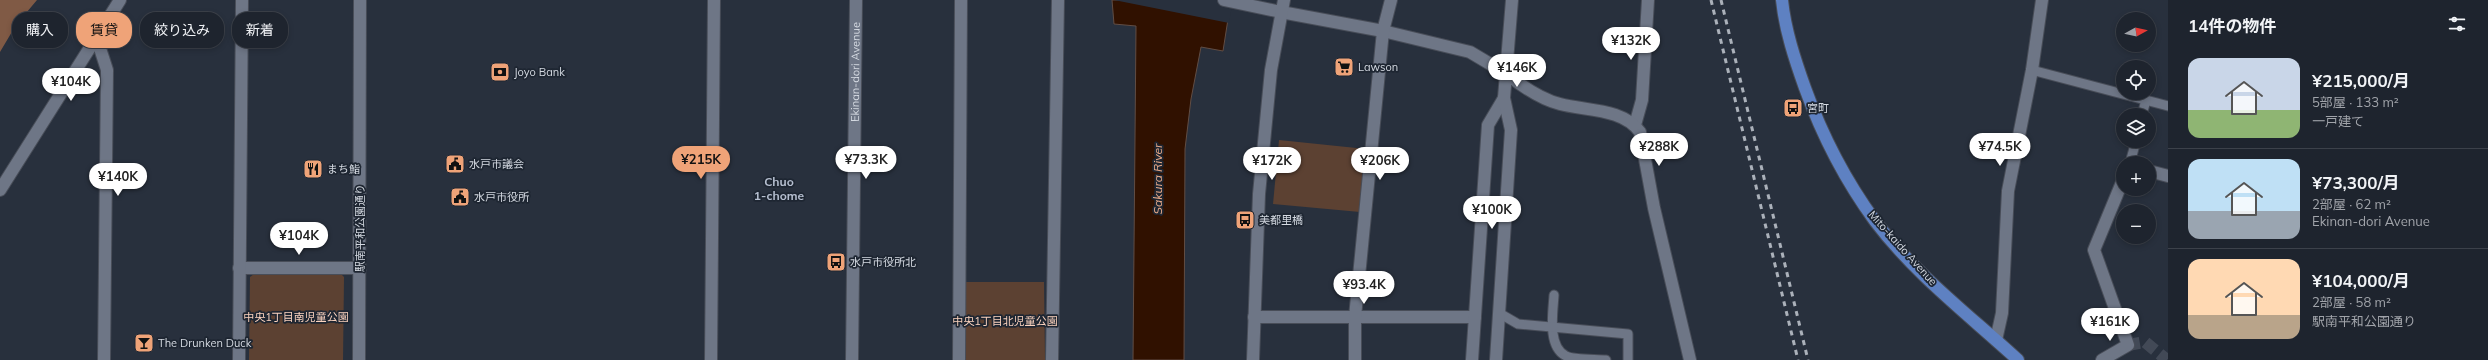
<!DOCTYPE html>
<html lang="ja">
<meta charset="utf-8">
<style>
body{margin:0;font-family:Mulish,"Noto Sans JP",sans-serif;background:#2b303a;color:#f1f3f6;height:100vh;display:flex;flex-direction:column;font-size:15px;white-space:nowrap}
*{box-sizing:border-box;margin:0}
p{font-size:13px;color:#a1a4aa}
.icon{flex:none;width:22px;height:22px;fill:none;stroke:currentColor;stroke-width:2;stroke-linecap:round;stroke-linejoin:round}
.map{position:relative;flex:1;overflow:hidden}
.sheet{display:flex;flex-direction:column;background:#1e242e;width:320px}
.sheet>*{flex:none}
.top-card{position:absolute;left:12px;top:12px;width:380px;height:36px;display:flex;gap:8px}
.needle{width:26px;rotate:82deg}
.controls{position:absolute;left:2116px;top:12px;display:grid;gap:8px}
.controls a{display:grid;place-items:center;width:40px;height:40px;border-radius:50%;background:#1e242e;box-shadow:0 2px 6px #0003,0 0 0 1px #3c414a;font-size:20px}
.price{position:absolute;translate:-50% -34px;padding:0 9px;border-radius:14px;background:#fff;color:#222;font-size:13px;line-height:26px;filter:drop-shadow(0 1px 2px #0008)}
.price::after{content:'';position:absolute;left:50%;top:24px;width:12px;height:9px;margin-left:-6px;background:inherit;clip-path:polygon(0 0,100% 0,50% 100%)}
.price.selected{background:#efa378;color:#111}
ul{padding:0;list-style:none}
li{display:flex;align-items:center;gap:12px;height:100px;padding:0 20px}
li+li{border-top:1px solid #3c414a}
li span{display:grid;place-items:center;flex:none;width:112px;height:80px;border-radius:12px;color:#555}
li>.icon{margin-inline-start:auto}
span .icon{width:48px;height:48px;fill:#fffc;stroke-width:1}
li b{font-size:17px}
h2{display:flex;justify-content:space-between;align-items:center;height:48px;padding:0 20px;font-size:17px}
.chip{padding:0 14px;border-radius:16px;background:#1e242e;box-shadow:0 2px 6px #0003,0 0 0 1px #3c414a;font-size:14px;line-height:36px}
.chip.selected{background:#efa378;color:#111}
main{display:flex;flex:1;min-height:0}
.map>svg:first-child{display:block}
.green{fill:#5c4132}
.forest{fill:#805a45}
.water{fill:#301100;stroke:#614d44}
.pier{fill:#28303d}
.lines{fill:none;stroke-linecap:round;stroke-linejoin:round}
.pedestrian-tunnel{stroke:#424956;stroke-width:12;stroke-dasharray:12 6;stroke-linecap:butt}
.service-casing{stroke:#484d58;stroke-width:11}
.minor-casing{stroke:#484d58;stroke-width:14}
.tertiary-casing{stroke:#484d58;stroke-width:14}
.primary-casing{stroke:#484d58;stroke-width:14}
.service{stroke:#6e7686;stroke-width:9}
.minor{stroke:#6e7686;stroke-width:12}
.tertiary{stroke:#6e7686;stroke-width:12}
.primary{stroke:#5e81c2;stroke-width:12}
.rail{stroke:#abb1ba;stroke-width:3;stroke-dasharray:5 5;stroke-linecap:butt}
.labels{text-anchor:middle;stroke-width:3.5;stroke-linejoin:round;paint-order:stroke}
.poi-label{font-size:11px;fill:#d4d9e1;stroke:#1e2632;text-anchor:start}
.street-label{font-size:11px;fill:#d4d9e1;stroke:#1e2632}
.park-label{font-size:11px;fill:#fbd3be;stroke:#1e2632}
.water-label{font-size:12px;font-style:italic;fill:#eead8a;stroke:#1e2632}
.neighbourhood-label{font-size:12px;font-weight:bold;fill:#b6bfd0;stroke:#1e2632}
</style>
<main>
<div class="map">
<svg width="2168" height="360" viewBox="0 0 2168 360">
<rect width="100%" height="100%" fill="#28303d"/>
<g class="green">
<polygon points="1279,140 1366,149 1360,212 1273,204"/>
<polygon points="254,274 341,274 344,277 343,360 249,360 250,277"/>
<polygon points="966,282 1044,282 1045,360 966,360"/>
</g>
<polygon class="forest" points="0,0 37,0 16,25 0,52"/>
<polygon class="water" points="1112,0 1231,0 1223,51 1201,47 1191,99 1185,149 1184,360 1133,360 1136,26 1114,24"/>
<polygon class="pier" points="1114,0 1233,0 1229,23"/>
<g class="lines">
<polyline class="pedestrian-tunnel" points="2128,345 2145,342 2167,360"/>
<defs>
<g id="service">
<polyline points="2032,70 2168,106"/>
<polyline points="2142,115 2146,100"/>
<polyline points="2130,163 2136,141"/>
<path d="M1554,295C1553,312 1547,347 1566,356C1573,360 1596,359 1606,360"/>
<polyline points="1499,313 1518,324 1628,334 1628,360"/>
</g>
<g id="minor">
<polyline points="1281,12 1383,31 1470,52 1507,74"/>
<polyline points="97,39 107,70 104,360"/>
<polyline points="1635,125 1642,100 1648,0"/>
<polyline points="2149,171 2168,176"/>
<polyline points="0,190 120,0"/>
<polyline points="239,268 360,268"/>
<polyline points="1254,317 1475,317"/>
<polyline points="1996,340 2002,313 2008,191 2032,70 2042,0"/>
<polyline points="239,360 242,0"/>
<polyline points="711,360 714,0"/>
<polyline points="959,360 961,0"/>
<polyline points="1052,360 1058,0"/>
<polyline points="1355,360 1355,317 1383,31 1391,0"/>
<polyline points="2102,360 2128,345 2094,250 2123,180"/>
</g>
<g id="tertiary">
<polyline points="1224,0 1281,12"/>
<path d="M1507,74C1523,87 1540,99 1560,104C1586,111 1623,108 1640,132L1654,208L1690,360"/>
<polyline points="359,360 360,0"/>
<path id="s1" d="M852,360L856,0"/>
<polyline points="1253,360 1259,194 1271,70 1284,0"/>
<polyline points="1472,360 1488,125 1504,98"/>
<polyline points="1496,360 1511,130 1504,98 1512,0"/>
</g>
<path id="primary" d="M1782,0C1785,30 1795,60 1805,88C1822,135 1845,180 1875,221C1915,274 1969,315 2018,360"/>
</defs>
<use href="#service" class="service-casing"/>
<use href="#minor" class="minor-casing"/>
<use href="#tertiary" class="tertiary-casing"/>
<use href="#primary" class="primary-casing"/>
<use href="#service" class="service"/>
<use href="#minor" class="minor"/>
<use href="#tertiary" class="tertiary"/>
<use href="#primary" class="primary"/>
<g class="rail">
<polyline points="1711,0 1798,360"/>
<polyline points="1721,0 1808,360"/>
</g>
</g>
<defs>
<symbol id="supermarket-square" viewBox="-11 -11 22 22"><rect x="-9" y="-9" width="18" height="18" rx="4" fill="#efa378" stroke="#1e2632"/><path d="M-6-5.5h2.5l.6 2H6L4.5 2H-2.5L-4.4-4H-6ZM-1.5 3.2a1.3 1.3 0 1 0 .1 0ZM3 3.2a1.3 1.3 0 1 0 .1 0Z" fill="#111"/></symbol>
<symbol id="bank-square" viewBox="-11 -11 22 22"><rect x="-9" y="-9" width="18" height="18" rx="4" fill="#efa378" stroke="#1e2632"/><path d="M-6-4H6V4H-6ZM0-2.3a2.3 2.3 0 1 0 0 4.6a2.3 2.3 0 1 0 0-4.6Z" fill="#111"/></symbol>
<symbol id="bus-square" viewBox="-11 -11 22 22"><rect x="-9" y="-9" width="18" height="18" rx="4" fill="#efa378" stroke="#1e2632"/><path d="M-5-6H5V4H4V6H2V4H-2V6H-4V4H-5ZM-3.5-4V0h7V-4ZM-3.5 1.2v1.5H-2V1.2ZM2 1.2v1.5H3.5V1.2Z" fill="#111"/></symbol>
<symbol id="civic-square" viewBox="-11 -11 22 22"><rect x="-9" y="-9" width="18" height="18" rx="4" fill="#efa378" stroke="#1e2632"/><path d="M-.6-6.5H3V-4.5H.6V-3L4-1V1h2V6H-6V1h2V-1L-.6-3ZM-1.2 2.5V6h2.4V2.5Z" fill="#111"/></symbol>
<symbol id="restaurant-square" viewBox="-11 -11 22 22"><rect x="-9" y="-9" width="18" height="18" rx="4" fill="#efa378" stroke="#1e2632"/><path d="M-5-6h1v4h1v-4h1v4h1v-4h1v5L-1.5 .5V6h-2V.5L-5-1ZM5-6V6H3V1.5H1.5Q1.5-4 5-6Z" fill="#111"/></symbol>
<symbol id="bar-square" viewBox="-11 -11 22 22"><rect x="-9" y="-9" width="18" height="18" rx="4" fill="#efa378" stroke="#1e2632"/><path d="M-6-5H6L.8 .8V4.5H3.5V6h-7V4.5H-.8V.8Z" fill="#111"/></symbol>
</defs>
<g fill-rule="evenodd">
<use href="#supermarket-square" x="1333" y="56" width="22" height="22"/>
<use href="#bank-square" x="489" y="61" width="22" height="22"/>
<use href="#bus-square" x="1782" y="97" width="22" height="22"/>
<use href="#civic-square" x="444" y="153" width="22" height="22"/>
<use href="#restaurant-square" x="302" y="158" width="22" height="22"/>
<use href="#civic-square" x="449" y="186" width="22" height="22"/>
<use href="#bus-square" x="1234" y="209" width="22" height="22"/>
<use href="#bus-square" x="825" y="251" width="22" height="22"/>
<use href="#bar-square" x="133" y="332" width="22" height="22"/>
</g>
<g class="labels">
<g class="poi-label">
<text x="1358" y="71">Lawson</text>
<text x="514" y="76">Joyo Bank</text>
<text x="1807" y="112">宮町</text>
<text x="469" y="168">水戸市議会</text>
<text x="327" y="173">まち鮨</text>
<text x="474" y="201">水戸市役所</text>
<text x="1259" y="224">美都里橋</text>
<text x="850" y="266">水戸市役所北</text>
<text x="158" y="347">The Drunken Duck</text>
</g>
<g class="street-label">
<text dy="4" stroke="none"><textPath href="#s1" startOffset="288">Ekinan-dori Avenue</textPath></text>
<text transform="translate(360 228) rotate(-90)" y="4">駅南平和公園通り</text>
<text transform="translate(1903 248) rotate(48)" y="4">Mito-kaido Avenue</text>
</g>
<g class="park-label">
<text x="296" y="321">中央1丁目南児童公園</text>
<text x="1005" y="325">中央1丁目北児童公園</text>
</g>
<g class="water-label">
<text transform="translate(1158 179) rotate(-90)" y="4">Sakura River</text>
</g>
<g class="neighbourhood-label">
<text x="779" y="186">Chuo<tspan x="779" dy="14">1-chome</tspan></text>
</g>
</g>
</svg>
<div class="controls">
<a><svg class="needle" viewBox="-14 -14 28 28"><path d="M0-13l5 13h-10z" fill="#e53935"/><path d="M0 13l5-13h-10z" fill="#a1a4aa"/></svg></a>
<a><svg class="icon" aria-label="locate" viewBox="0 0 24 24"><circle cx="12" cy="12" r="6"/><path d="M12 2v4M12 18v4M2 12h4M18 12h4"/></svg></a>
<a><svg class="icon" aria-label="layers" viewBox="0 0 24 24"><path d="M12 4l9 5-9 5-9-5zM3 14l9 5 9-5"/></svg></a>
<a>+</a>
<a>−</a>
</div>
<b class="price" style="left:1631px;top:61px">¥132K</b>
<b class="price" style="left:1517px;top:88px">¥146K</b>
<b class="price" style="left:71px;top:102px">¥104K</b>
<b class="price" style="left:1659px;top:167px">¥288K</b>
<b class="price" style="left:2000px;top:167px">¥74.5K</b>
<b class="price selected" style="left:701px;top:180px">¥215K</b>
<b class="price" style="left:866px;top:180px">¥73.3K</b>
<b class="price" style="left:1272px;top:181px">¥172K</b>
<b class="price" style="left:1380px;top:181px">¥206K</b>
<b class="price" style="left:118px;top:197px">¥140K</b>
<b class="price" style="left:1492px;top:230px">¥100K</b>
<b class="price" style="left:299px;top:256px">¥104K</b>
<b class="price" style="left:1364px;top:305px">¥93.4K</b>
<b class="price" style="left:2110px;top:342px">¥161K</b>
<div class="top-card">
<a class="chip">購入</a>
<a class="chip selected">賃貸</a>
<a class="chip">絞り込み</a>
<a class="chip">新着</a>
</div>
</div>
<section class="sheet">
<h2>14件の物件<svg class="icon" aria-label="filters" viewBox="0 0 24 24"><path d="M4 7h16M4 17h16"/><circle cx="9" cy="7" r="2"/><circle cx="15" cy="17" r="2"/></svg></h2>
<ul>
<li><span style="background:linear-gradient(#c9d6e8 65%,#8fb573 0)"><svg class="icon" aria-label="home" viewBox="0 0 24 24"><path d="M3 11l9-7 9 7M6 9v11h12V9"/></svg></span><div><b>¥215,000/月</b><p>5部屋 · 133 m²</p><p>一戸建て</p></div></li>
<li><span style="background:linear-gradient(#bfe0f5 65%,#9aa5b1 0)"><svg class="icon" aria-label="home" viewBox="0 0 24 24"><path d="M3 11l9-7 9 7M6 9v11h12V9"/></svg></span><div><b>¥73,300/月</b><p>2部屋 · 62 m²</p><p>Ekinan-dori Avenue</p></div></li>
<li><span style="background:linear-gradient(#ffd9b3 70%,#b9a48a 0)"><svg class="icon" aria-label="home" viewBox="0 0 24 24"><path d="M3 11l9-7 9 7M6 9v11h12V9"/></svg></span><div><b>¥104,000/月</b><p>2部屋 · 58 m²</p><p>駅南平和公園通り</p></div></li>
</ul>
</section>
</main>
